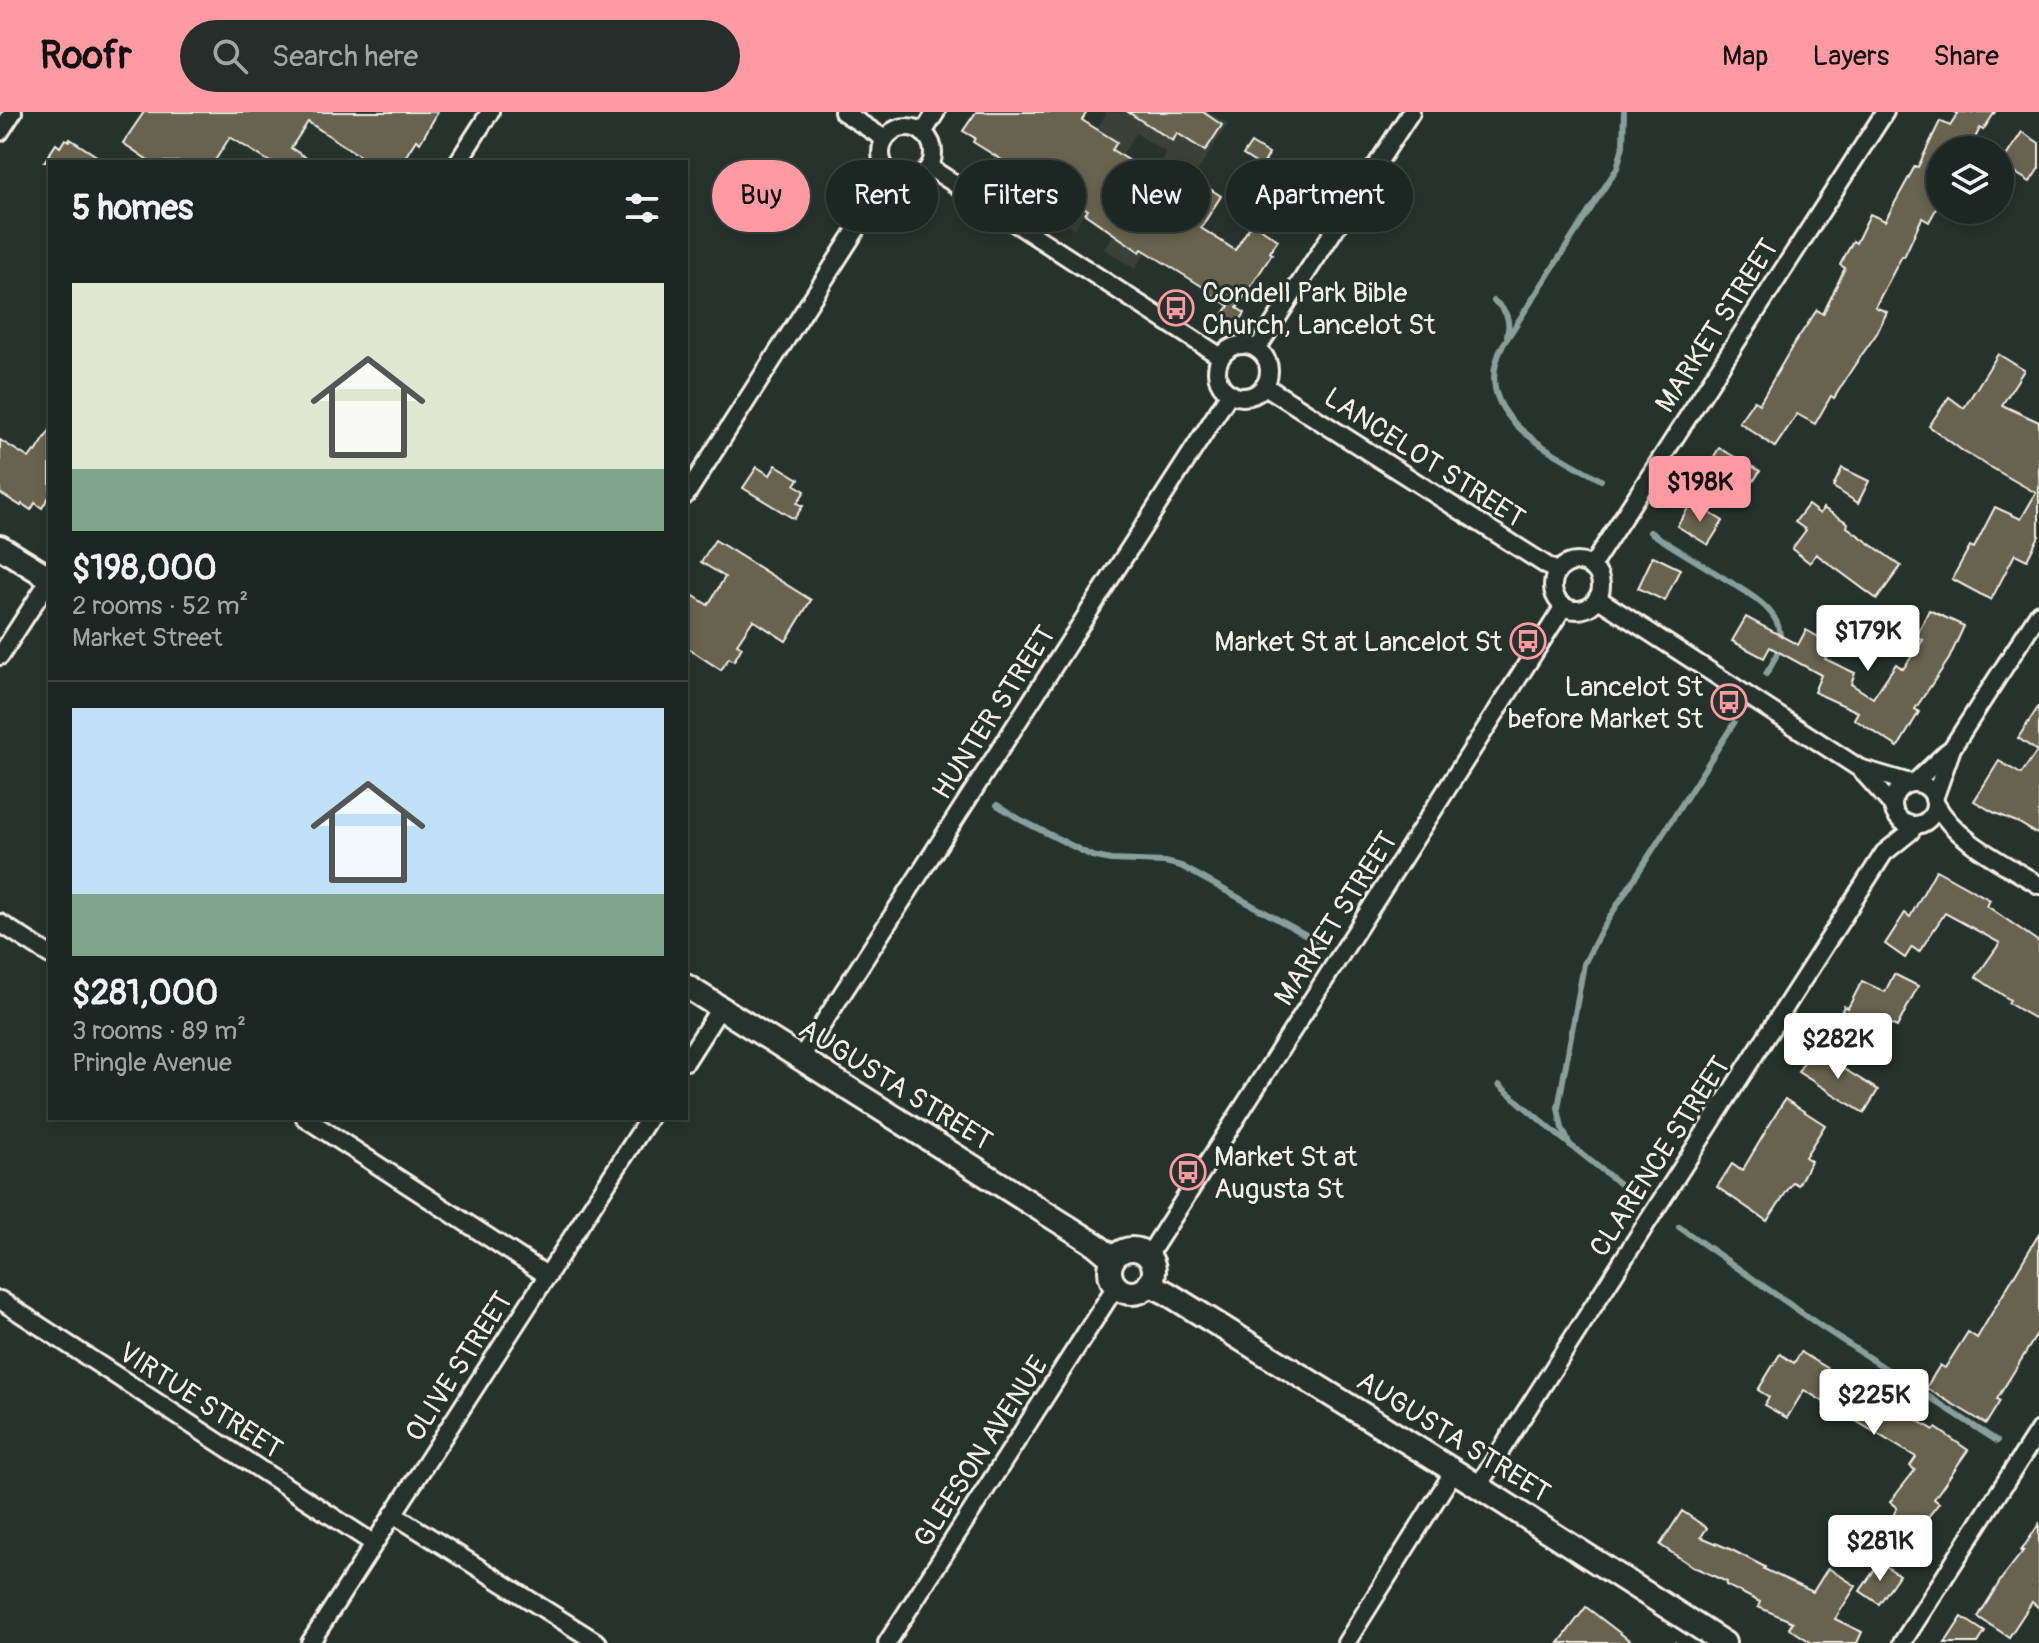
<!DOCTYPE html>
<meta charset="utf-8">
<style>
body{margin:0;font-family:Pangolin,sans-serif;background:#252e2a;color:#f1f3f6;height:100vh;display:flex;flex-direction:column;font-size:30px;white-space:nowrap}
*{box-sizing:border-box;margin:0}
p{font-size:26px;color:#a0a5a5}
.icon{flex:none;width:44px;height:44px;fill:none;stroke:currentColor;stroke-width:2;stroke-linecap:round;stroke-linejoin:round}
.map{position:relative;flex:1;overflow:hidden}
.drawer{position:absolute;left:48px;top:48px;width:640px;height:960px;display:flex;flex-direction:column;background:#1c2622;border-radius:0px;box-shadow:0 4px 12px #0003,0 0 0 2px #3a4340}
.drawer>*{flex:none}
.banner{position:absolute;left:712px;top:48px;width:760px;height:72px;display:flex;gap:16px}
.tools{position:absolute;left:1926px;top:24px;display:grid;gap:16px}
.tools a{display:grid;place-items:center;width:88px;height:88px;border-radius:50%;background:#1c2622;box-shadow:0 4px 12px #0003,0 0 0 2px #3a4340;font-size:40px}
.price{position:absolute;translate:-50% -68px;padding:0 18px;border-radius:8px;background:#fff;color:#222;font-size:26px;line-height:52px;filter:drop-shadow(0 2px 4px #0008)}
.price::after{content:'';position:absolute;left:50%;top:48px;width:24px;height:18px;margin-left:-12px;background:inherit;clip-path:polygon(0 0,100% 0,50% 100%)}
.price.on{background:#ff9aa2;color:#111}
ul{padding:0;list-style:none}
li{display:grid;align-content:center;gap:16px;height:424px;padding:0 24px}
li+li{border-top:2px solid #3a4340}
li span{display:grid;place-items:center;height:248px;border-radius:0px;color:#555}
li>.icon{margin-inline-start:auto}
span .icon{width:144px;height:144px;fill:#fffc;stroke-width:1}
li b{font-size:34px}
h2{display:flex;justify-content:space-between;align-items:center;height:96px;padding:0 24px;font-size:34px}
.chip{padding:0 28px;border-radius:36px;background:#1c2622;box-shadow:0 4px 12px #0003,0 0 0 2px #3a4340;font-size:28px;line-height:72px}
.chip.on{background:#ff9aa2;color:#111}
header{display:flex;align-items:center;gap:48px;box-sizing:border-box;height:112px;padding:0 40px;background:#ff9aa2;color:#111}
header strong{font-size:38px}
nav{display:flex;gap:44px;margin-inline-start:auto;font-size:28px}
.search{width:560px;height:72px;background:#252e2a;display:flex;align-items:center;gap:20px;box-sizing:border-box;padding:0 28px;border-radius:44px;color:#a0a5a5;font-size:30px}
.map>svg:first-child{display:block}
.built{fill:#3a4138}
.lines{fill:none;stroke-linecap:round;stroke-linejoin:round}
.stream{stroke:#8a9e9c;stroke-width:6}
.building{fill:#676350;stroke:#f4f1e8;stroke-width:2}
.street-casing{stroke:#f4f1e8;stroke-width:22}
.secondary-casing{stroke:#f4f1e8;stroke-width:28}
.path{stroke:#f4f1e8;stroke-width:3;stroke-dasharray:2 6;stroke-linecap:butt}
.street{stroke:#26332d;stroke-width:16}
.secondary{stroke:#26332d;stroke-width:22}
.labels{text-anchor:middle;stroke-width:6;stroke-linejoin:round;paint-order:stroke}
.poi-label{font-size:28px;fill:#f4f1e8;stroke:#26332d;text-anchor:start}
.street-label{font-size:28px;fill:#f4f1e8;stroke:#26332d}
</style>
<header>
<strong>Roofr</strong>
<div class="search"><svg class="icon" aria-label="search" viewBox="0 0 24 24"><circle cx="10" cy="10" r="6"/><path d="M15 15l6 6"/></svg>Search here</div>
<nav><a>Map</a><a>Layers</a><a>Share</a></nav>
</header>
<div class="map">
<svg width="2039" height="1531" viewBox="0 0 2039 1531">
<rect width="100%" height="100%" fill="#26332d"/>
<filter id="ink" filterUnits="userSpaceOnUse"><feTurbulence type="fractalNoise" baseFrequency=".0125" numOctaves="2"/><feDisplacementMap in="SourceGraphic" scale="16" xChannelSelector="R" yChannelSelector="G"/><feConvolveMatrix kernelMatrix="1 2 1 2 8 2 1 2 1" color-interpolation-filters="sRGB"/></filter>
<g filter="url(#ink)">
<polygon class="built" points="1104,0 1209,0 1228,12 1135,157 1104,137 1166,41 1136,21 1074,117 1044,98 1106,2"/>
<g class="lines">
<g class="stream">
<path d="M1494,189C1506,198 1511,207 1507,223"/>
<path d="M1601,368C1552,339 1466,304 1503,233L1617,56L1623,34L1624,0"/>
<path d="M1650,420C1673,435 1696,449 1719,463C1760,489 1803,508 1766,562"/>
<polyline points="997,693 1021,708 1092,744 1111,748 1165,750 1181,754 1317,829"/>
<polyline points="1499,973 1559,1024 1630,1080"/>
<polyline points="1570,1033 1562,1016 1558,996 1584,852 1602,817 1734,611"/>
<polyline points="1679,1115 1825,1217 1997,1329"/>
</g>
</g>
<g class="building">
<polygon points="144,0 438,0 420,31 416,28 402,50 369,50 308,10 291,36 313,50 270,50 230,25 214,50 151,50 123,31"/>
<polygon points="976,0 1087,0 1082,8 1117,30 1112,38 1142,56 1144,54 1156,62 1163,51 1194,72 1196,68 1221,84 1201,116 1235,138 1252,111 1278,128 1270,140 1272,142 1237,196 1245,201 1234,218 1219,209 1229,194 1207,180 1208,178 1142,137 1140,140 1085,102 1088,98 1052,75 1050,78 973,30 975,26 963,19"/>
<polygon points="1128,0 1203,0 1222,13 1205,39 1177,21 1173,29"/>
<polygon points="1955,0 1995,0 1983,18 1980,16 1969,38 1940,38 1940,90 1929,110 1922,106 1904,145 1902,144 1875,195 1887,200 1877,221 1852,257 1834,286 1831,284 1815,312 1797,302 1775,335 1739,310 1754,288 1759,292 1792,235 1817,198 1823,202 1845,156 1840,153 1853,129 1856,131 1870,102 1885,109 1915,54 1918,55 1940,9 1950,14 1958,2"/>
<polygon points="2022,20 2039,31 2039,56 2030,70 2001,52"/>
<polygon points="65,27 69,29 70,27 106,50 44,50 56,32 60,35"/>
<polygon points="1251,31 1269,42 1262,55 1243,43"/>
<polygon points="1256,54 1282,71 1266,97 1239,80"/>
<polygon points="1998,242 2024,258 2002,293 2039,310 2039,424 2027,448 2015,442 1991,488 1952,467 1970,434 1974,436 1995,395 2021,407 2036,381 1964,340 1929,314 1949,285 1964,296"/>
<polygon points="50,318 50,383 42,396 35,391 31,398 22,392 21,394 0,381 0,328 29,346 34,339 36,340"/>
<polygon points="1719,336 1760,359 1751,373 1735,363 1730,372 1706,358"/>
<polygon points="776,353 799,367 795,373 805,379 797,391 803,394 794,407 743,376 757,355 770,363"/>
<polygon points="1842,356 1869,369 1858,391 1833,375"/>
<polygon points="1692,390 1723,409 1708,433 1677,414"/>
<polygon points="1808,393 1820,402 1823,396 1848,411 1847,415 1901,454 1877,487 1816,442 1810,451 1792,437 1806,418 1795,410"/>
<polygon points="715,428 811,488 786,529 753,508 737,532 742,535 734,549 729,546 721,558 686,535 686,479 708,493 725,465 701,450"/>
<polygon points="1653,444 1680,457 1665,489 1638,476"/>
<polygon points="1929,498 1964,514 1949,547 1915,597 1919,600 1898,635 1854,607 1858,600 1814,580 1821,563 1770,535 1764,546 1732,529 1746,505 1798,533 1806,518 1833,533 1825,547 1855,561 1851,572 1873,586 1896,552 1903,557 1923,528 1916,525"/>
<polygon points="2039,594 2039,723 2019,711 1993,700 1974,689 1999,649 2021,662 2037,639 2018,626"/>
<polygon points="1936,758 1990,788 1987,794 2039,830 2039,909 2008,891 2010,888 1976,865 2000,831 1945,801 1919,840 1912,835 1905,846 1885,832 1905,801 1910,805"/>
<polygon points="1894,862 1918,874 1897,915 1886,910 1872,941 1831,922 1844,894 1848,896 1862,869 1885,880"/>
<polygon points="1812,937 1878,978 1864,1001 1798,960"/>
<polygon points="1785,987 1825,1013 1805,1045 1811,1049 1798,1073 1793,1070 1767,1109 1717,1075 1732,1052 1742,1059"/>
<polygon points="2039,1122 2039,1219 1997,1287 2000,1289 1986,1312 1926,1276 1940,1253 1945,1256 1968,1220 1977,1226"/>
<polygon points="1801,1240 1900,1300 1901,1298 1934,1318 1936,1316 1968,1338 1934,1387 1939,1391 1921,1414 1916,1410 1897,1445 1877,1434 1897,1396 1890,1390 1915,1358 1910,1354 1916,1345 1804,1278 1787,1306 1764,1293 1769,1285 1758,1278 1780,1242 1794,1251"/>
<polygon points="1682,1399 1707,1416 1701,1425 1732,1438 1765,1455 1764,1457 1813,1480 1828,1456 1856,1474 1835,1507 1862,1520 1857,1531 1812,1531 1789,1516 1793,1510 1758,1495 1760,1490 1726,1473 1727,1470 1694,1455 1660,1433"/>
<polygon points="2039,1412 2039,1496 2032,1490 2009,1525 1978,1505 2002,1466 2023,1439 2021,1439"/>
<polygon points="1880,1450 1899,1463 1879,1492 1860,1479"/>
<polygon points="1586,1495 1633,1531 1559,1531"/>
<polygon points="1962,1505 1985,1520 1978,1531 1945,1531"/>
</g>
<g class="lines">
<defs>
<g id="street">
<polyline points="843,0 885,27"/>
<circle cx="907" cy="41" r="26"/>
<polyline points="0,20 13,0"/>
<polyline points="923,21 936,0"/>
<polyline points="458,50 490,0"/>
<polyline points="929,55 1221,245"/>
<circle cx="1243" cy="259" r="26"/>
<polyline points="1257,237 1411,0"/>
<polyline points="1265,274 1557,460"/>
<polyline points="686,383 892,62"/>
<circle cx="1577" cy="474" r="24"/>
<polyline points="1591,455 1885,0"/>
<polyline points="1597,486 1859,656 1910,671"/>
<polyline points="0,544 50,467"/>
<polyline points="1860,657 1893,694"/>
<polyline points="1914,671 1948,639"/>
<circle cx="1914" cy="692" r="21"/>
<polyline points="1934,687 1952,636 2039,501"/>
<path d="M1935,691C1957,730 2002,750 2039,773"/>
<polyline points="0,811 50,843"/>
<polyline points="800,947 1230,281"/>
<polyline points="686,949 720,896"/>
<polyline points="305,1006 548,1164"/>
<polyline points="1148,1144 1564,494"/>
<polyline points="0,1188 373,1431"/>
<polyline points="1478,1374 1884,741 1910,720 1915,713"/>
<polyline points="393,1402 598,1531"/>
<polyline points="310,1531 649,1006"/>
<polyline points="887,1531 1116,1174"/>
<polyline points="1346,1531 1454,1359"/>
<polyline points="1902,1531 2039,1318"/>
</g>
<g id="secondary">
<polyline points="0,435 50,466"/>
<polyline points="686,874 1095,1132 1113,1147"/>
<circle cx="1132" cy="1159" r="22"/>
<polyline points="1149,1172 1167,1181 1454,1359 1724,1531"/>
</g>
</defs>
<use href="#street" class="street-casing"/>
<use href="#secondary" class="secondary-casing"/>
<polyline class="path" points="1675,1531 1676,1530"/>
<use href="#street" class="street"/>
<use href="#secondary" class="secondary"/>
</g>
</g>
<defs>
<symbol id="bus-ring" viewBox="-11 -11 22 22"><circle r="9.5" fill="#26332d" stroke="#ff9aa2" stroke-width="1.5"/><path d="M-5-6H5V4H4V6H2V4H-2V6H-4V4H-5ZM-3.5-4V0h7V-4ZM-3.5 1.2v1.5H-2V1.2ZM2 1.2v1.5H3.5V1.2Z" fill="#ff9aa2"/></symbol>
</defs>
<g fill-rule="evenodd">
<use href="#bus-ring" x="1156" y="176" width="40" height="40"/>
<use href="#bus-ring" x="1508" y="509" width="40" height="40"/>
<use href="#bus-ring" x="1709" y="570" width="40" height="40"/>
<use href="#bus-ring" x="1168" y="1040" width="40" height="40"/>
</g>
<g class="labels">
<g class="poi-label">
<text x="1202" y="190">Condell Park Bible<tspan x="1202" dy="32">Church, Lancelot St</tspan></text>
<text x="1502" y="539" text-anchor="end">Market St at Lancelot St</text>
<text x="1703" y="584" text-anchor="end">Lancelot St<tspan x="1703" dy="32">before Market St</tspan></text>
<text x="1214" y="1054">Market St at<tspan x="1214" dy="32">Augusta St</tspan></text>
</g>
<g class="street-label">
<text transform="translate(1716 213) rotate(-57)" y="10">MARKET STREET</text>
<text transform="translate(1425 345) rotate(33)" y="10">LANCELOT STREET</text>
<text transform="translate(993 600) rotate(-57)" y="10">HUNTER STREET</text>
<text transform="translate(1335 806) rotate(-57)" y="10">MARKET STREET</text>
<text transform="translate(896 972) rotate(32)" y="10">AUGUSTA STREET</text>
<text transform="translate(1659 1044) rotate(-57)" y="10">CLARENCE STREET</text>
<text transform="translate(458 1254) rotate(-57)" y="10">OLIVE STREET</text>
<text transform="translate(201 1288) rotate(33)" y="10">VIRTUE STREET</text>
<text transform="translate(1454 1324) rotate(32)" y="10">AUGUSTA STREET</text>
<text transform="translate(980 1339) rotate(-57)" y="10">GLEESON AVENUE</text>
</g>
</g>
</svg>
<div class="tools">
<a><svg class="icon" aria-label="layers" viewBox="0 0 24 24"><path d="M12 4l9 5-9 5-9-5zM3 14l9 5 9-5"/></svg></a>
</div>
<b class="price on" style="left:1700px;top:412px">$198K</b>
<b class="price" style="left:1868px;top:561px">$179K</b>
<b class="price" style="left:1838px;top:969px">$282K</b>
<b class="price" style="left:1874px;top:1325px">$225K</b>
<b class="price" style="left:1880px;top:1471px">$281K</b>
<div class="banner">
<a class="chip on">Buy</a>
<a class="chip">Rent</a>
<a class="chip">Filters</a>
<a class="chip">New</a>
<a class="chip">Apartment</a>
</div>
<section class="drawer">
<h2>5 homes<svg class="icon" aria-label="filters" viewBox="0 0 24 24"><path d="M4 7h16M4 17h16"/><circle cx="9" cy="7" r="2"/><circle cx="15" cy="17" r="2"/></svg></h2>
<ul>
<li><span style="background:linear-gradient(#dfe7d0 75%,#7fa58c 0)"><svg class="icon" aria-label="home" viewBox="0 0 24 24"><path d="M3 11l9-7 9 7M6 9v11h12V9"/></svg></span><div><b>$198,000</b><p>2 rooms · 52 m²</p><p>Market Street</p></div></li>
<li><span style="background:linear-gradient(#bfe0f5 75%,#7fa58c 0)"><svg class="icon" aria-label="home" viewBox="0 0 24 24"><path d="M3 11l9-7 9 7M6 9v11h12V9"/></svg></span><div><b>$281,000</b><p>3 rooms · 89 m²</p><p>Pringle Avenue</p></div></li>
</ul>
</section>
</div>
